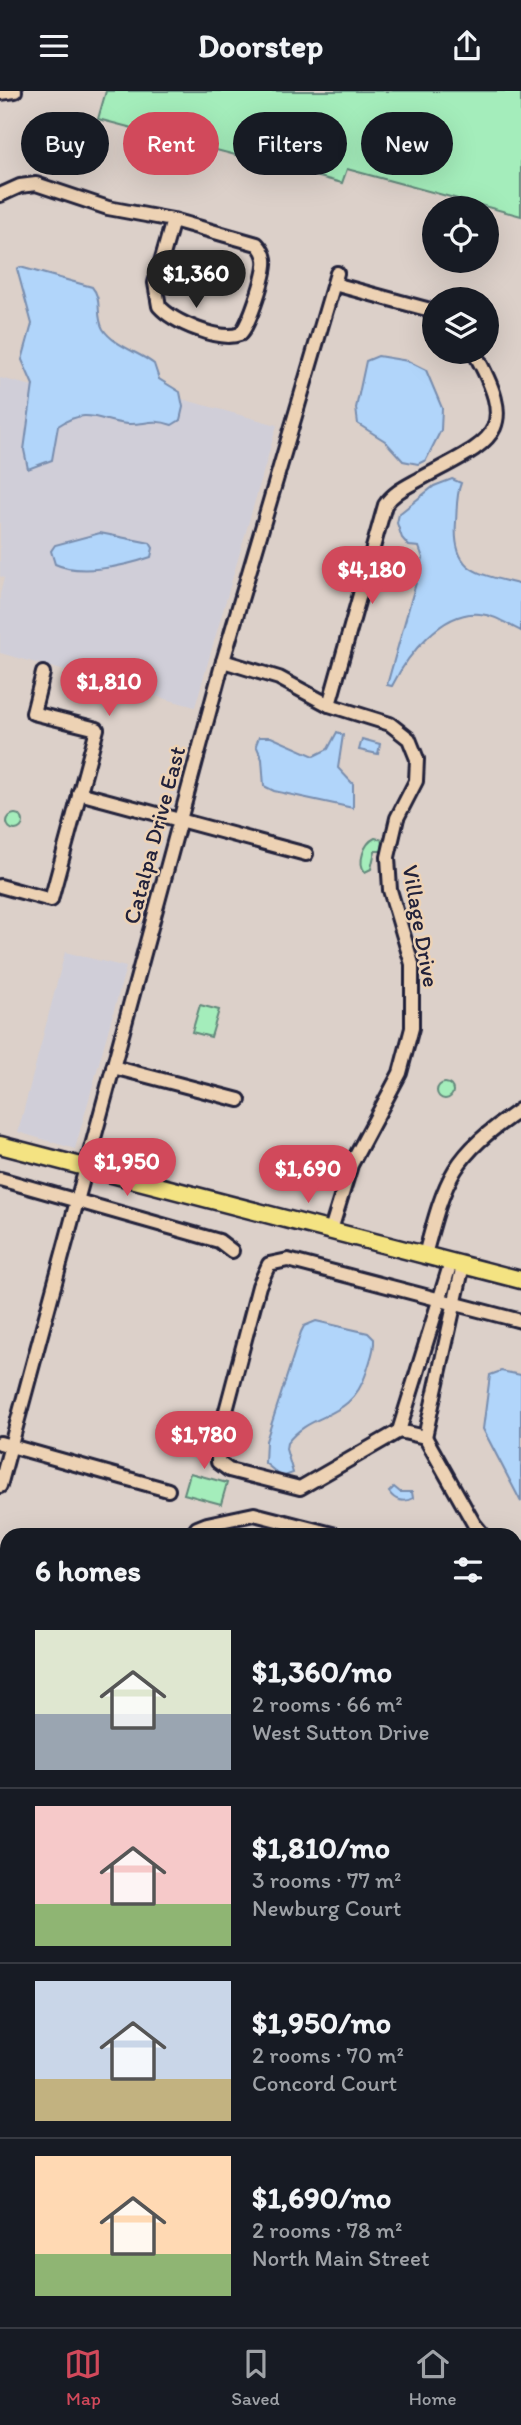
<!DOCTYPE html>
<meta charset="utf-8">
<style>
body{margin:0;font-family:Itim,sans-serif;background:#20242c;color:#f1f3f6;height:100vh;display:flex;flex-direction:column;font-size:26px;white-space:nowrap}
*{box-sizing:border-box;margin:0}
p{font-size:23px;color:#9ea1a6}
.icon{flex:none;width:38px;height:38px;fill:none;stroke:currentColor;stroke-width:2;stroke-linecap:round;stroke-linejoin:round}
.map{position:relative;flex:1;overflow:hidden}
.side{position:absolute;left:0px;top:1437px;width:522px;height:800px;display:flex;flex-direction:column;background:#171b24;border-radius:21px 21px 0 0;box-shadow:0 7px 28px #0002}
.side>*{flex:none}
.hud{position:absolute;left:21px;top:21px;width:480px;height:63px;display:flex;gap:14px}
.tools{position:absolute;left:422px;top:105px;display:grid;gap:14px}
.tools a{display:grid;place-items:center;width:77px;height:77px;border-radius:50%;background:#171b24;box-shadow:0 7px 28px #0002;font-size:35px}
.price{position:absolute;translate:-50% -60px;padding:0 16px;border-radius:24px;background:#d1495b;color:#fff;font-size:23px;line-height:46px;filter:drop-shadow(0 2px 4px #0008)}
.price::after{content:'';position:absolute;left:50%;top:42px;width:21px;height:16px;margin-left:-10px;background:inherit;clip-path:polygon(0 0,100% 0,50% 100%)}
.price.current{background:#222;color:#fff}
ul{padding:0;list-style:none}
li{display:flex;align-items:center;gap:21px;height:175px;padding:0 35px}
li+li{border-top:2px solid #363941}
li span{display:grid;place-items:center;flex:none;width:196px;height:140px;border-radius:0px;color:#555}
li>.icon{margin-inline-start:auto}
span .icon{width:84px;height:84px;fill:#fffc;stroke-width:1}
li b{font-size:30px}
h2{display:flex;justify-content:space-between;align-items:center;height:84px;padding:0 35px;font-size:30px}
.pill{padding:0 24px;border-radius:32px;background:#171b24;box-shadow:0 7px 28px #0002;font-size:24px;line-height:63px}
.pill.current{background:#d1495b;color:#fff}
header{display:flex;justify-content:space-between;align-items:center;height:91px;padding:0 35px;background:#171b24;font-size:32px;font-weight:800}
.tab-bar{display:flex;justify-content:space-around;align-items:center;height:98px;border-top:2px solid #363941;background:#171b24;font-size:19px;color:#9ea1a6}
.tab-bar a{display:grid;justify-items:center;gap:4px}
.tab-bar .current{color:#d1495b}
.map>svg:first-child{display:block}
.built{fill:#d0ced8}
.green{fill:#a4edbb;stroke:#63887b;stroke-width:2}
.water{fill:#b1d5fa;stroke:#788dae;stroke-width:2}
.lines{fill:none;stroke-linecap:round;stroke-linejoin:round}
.minor-casing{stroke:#22223b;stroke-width:18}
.major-casing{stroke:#22223b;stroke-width:21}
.minor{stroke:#edd2b4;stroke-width:12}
.major{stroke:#f4e382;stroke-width:16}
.labels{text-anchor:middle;stroke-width:5;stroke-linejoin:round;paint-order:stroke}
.street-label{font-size:23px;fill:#22223b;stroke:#edd2b4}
</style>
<header><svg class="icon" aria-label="menu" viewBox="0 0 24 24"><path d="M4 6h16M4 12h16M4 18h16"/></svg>Doorstep<svg class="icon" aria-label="share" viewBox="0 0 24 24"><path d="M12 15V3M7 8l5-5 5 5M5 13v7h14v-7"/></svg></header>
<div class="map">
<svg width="521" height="2236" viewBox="0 0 521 2236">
<rect width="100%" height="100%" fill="#dcd0c9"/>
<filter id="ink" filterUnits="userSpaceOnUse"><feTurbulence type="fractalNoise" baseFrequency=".0143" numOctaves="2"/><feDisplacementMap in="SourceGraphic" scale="14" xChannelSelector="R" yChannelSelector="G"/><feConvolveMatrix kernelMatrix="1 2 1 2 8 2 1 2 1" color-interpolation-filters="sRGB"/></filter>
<g filter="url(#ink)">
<g class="built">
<polygon points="0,287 171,329 178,307 277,334 195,616 0,562 0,503 4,487 0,485"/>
<polygon points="65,861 126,876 75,1058 18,1041"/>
<polygon points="4,1707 7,1708 7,1819 0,1817 0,1723"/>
</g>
<g class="green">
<polygon points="106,0 521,0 521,125 347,78 342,92 98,28"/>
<circle cx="15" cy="731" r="8"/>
<path d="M375,747L383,749L382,760H375L371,778L365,781C357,772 364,752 375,747Z"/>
<polygon points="200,914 219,919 211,946 192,941"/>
<circle cx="445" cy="1000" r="8"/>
<polygon points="190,1382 227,1392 221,1413 184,1403"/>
<polygon points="515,2183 521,2185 521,2236 360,2236 362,2230 514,2230"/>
</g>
<g class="water">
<path d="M20,176L92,196C103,208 95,224 103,238C114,255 139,261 154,273L159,288L180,301L183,316L180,329L172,334C151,327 145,334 128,333C99,331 89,315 58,335L52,369L28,378L24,359L33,294L22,269L32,233L17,178Z"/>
<polygon points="378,265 408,270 426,279 442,317 441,339 426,369 418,373 403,370 385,350 358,333 356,317 366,270"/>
<path d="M452,388L461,392C456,404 457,418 456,431C452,483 479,482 521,494V540C508,534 495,524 480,523C443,519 408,563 392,595L387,594L423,467L419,456L409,455L402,447L397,432L399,423L434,395Z"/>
<path d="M100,442L150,452L153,457L151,466C125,475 80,485 55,473L51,460L55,454Z"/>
<polygon points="337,641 343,644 338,677 353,693 353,717 274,700 264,695 262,668 256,654 259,646 271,646 314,665 328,658"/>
<polygon points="362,648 380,653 378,663 359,659"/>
<path d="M316,1230L368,1242L374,1248C375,1259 370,1269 367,1280C350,1332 313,1318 287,1352L286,1358L293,1382L282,1386L265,1372L266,1350L301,1241L304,1235Z"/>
<polygon points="501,1280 521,1284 521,1411 483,1338 490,1284"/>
<path d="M394,1396L400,1401H412L413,1407C404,1412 395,1410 389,1401Z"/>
</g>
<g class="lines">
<defs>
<g id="minor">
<polyline points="0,2 15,0"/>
<path d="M0,104L20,95L36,93L108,117L173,129L257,153C261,157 264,162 265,168C267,181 249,235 240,243C220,251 173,231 159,215L155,192L173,129"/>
<polyline points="334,193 434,220"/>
<polyline points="223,570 279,587 329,614 390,633 409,648 417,668 416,690 397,727 388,766 390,799 412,873 412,937 400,982 351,1074 331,1139"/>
<path d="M329,614L385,414C394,401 406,396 420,388C492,349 521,344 474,261"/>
<polyline points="79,702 306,763"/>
<polyline points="0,795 51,809 97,638 33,622 43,582"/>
<polyline points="113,976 239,1009"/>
<polyline points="0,1088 219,1150 232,1160"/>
<path d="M425,1164C446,1085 452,1065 521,1018"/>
<polyline points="399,1340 300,1397 229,1379 218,1371 218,1350 259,1195 269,1173 288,1169 521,1230"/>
<polyline points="399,1340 451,1171"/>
<polyline points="399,1340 425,1346"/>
<polyline points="425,1346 463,1174"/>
<polyline points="425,1346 474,1433 483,1444"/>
<polyline points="0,1352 168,1399"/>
<polyline points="0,1395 223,570 337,182"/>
<polyline points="192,1444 197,1437 207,1433 254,1423 336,1444"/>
<polyline points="514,1456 521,1458"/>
<polyline points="514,1480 521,1482"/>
<polyline points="0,1616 7,1618"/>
<polyline points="514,1669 521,1665"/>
<polyline points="514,1702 521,1698"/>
<polyline points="0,1825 7,1827"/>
<polyline points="0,1915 7,1890"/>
<polyline points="0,2023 7,2025"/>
<polyline points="514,2074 521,2076"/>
<polyline points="0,2178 7,2180"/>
<polyline points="166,2230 189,2236"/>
<polyline points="53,2236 55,2230"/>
<polyline points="201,2236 203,2230"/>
</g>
<g id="major">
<polyline points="0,1054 521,1189"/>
<polyline points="0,1690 7,1692"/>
<polyline points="514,1818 521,1819"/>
</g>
</defs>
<use href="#minor" class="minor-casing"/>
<use href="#major" class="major-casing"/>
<use href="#minor" class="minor"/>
<use href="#major" class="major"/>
</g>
</g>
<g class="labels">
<g class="street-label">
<text transform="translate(154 744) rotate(-75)" y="8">Catalpa Drive East</text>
<text transform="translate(421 835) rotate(80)" y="8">Village Drive</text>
</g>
</g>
</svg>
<div class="tools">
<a><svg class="icon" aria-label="locate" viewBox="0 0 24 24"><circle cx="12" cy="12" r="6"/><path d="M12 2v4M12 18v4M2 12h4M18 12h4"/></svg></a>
<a><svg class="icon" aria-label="layers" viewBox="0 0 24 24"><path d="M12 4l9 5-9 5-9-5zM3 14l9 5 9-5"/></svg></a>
</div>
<b class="price current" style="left:196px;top:219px">$1,360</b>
<b class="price" style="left:372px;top:515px">$4,180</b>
<b class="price" style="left:109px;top:627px">$1,810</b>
<b class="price" style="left:127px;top:1107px">$1,950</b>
<b class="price" style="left:308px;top:1114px">$1,690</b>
<b class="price" style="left:204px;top:1380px">$1,780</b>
<div class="hud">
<a class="pill">Buy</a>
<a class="pill current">Rent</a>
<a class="pill">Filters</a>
<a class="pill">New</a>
</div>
<section class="side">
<h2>6 homes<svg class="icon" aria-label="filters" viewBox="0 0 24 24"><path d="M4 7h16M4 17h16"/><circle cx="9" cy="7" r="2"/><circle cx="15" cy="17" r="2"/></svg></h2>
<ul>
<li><span style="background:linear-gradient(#dfe7d0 60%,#9aa5b1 0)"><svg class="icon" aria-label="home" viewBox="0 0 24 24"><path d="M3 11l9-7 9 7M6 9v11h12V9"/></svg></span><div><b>$1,360/mo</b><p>2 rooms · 66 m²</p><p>West Sutton Drive</p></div></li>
<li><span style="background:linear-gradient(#f6c9c9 70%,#8fb573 0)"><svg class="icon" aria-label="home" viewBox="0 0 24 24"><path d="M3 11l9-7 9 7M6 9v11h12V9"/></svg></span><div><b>$1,810/mo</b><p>3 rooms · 77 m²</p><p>Newburg Court</p></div></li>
<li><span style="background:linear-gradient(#c9d6e8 70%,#c2b280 0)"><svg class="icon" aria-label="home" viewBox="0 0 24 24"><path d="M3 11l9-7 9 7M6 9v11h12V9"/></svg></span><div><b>$1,950/mo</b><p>2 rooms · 70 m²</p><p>Concord Court</p></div></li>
<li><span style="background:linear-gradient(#ffd9b3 70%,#8fb573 0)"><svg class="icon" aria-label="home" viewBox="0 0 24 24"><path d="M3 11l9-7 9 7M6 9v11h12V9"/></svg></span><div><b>$1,690/mo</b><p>2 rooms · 78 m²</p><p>North Main Street</p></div></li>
</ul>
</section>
</div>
<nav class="tab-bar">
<a class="current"><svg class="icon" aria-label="map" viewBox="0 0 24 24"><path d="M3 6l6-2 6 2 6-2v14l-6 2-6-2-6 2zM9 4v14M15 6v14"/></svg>Map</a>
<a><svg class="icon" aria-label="saved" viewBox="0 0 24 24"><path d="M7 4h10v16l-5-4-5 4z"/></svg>Saved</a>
<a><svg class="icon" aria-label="home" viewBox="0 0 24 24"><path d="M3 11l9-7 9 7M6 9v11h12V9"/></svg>Home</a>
</nav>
